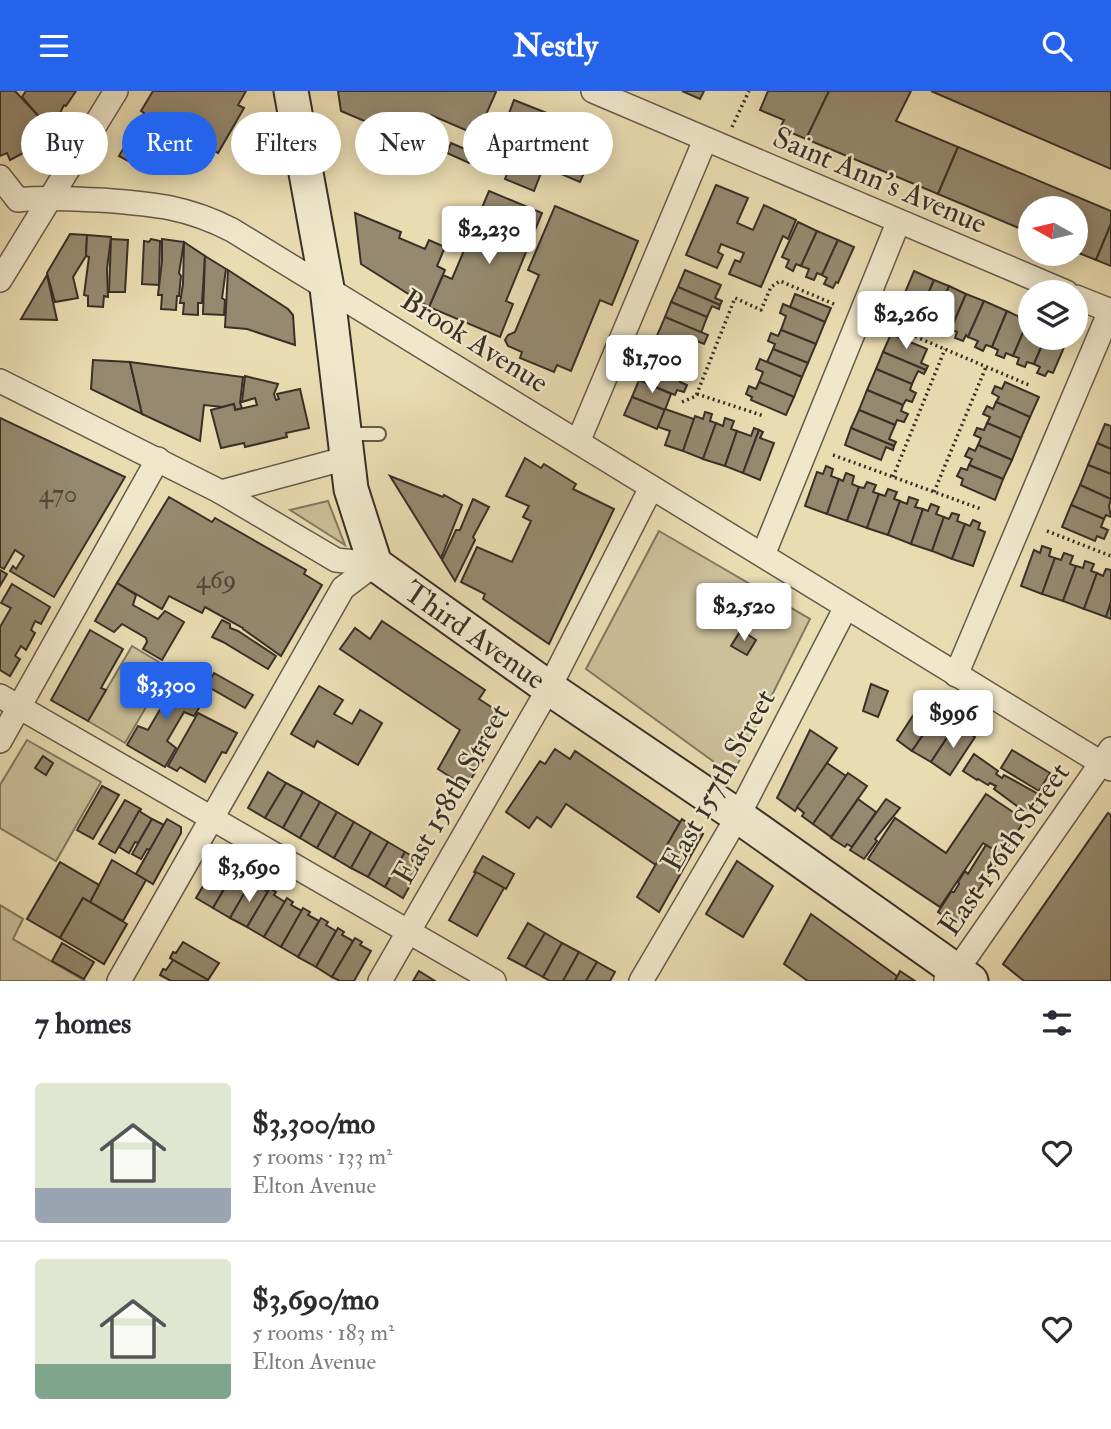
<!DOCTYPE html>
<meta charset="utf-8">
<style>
body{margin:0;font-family:"IM FELL Double Pica",serif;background:#f2f2f3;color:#2b2b33;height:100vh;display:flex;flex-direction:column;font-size:26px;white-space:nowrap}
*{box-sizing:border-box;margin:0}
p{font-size:23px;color:#7c7c81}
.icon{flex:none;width:38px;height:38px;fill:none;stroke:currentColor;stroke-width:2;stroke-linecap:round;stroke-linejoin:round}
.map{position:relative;height:890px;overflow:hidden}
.details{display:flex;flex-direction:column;background:#fff;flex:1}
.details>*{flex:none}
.guide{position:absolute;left:21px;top:21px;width:700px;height:63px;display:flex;gap:14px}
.needle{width:46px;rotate:278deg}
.controls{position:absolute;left:1018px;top:105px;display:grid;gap:14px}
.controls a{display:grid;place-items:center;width:70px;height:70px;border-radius:50%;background:#fff;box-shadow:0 4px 18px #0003;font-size:35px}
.price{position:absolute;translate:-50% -60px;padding:0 16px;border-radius:7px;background:#fff;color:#222;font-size:23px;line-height:46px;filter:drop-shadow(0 2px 4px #0008)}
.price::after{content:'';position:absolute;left:50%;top:42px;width:21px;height:16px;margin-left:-10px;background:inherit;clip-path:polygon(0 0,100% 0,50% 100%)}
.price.current{background:#2563eb;color:#fff}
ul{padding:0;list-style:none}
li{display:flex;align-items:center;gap:21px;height:175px;padding:0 35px}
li+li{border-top:2px solid #e1e1e2}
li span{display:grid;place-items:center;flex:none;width:196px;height:140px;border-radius:7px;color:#555}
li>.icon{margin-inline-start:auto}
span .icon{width:84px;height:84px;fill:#fffc;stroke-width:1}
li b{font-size:30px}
h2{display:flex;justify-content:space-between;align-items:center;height:84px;padding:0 35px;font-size:30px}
.chip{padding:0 24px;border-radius:32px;background:#fff;box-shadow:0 4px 18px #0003;font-size:24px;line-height:63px}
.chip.current{background:#2563eb;color:#fff}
header{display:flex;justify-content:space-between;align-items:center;height:91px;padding:0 35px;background:#2563eb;color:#fff;font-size:32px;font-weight:700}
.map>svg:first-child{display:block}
.green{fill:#ccbf9a;stroke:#837860;stroke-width:2}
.building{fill:#96896f;stroke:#3a3027;stroke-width:2}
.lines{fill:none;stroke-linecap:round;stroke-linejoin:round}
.service-casing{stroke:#665b4a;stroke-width:16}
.minor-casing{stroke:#665b4a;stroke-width:26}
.secondary-casing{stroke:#3a3027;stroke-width:37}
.path{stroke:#3a3027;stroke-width:3.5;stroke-dasharray:2 3.5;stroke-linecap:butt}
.service{stroke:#f1e8cc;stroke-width:12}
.minor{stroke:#f1e8cc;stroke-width:23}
.secondary{stroke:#f1e8cc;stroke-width:33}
.labels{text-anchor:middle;stroke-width:5;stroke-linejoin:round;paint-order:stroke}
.number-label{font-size:26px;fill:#514639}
.street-label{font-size:30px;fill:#3a3027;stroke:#f1e8cc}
</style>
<header><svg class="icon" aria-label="menu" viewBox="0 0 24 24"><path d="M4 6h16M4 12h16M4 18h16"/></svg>Nestly<svg class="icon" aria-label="search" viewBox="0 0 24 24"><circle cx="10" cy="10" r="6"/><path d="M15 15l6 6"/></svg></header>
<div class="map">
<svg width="1111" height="890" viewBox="0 0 1111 890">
<rect width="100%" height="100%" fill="#eadcb1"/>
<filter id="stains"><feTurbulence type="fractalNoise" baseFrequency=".00286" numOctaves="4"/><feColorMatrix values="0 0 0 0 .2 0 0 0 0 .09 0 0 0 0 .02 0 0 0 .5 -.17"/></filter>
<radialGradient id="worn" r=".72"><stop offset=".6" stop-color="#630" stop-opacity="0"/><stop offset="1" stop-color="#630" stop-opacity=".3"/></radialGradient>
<g class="green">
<polygon points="328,410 345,454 290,419"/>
<polygon points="659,440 810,528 732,684 586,578"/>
<polygon points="132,555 169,577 125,652 88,630"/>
<polygon points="27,649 101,691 56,770 0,737 0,694"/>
<polygon points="0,814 23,828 13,848 85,890 0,890"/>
</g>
<g class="building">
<polygon points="0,0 15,0 43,30 53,36 43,44 46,50 10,69 7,62 0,65"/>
<polygon points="26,0 76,0 66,15 64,14 53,36 43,30 22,6"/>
<polygon points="153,0 246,0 238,14 244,17 218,62 213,59 203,76 132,72 119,65 144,22 141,20"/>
<polygon points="338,0 494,0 496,1 477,44 431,24 422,43 448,54 444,64 341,20"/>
<polygon points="682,0 704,0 700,8"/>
<polygon points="768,0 829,0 806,48 780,37 784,29 760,19"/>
<polygon points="829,0 911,0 896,30 958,56 938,103 806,48"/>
<polygon points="931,0 1111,0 1111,78"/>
<polygon points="514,9 562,28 534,100 505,88 522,46 503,38"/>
<polygon points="579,41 598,49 580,91 561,83"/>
<polygon points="451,52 474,62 469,72 447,62"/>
<polygon points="958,56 1111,120 1111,133 1096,169 1076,161 1076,117 1031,117 1031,142 938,103"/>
<polygon points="716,94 748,107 737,132 753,139 764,114 796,129 788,148 783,145 761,196 729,183 735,169 740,171 744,162 721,153 718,161 723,164 717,177 686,164"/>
<polygon points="489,100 542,122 506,210 513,213 500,246 429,216 443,184 452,188"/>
<polygon points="555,115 638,150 612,214 600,209 571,280 557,274 554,281 520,267 522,261 508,255 505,249 508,244 515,241 539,184 528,179"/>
<polygon points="355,122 401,141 399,147 425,158 429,149 445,156 437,175 445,179 429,216 361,173"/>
<polygon points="798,131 817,140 801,175 796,173 793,180 786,176 789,169 782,166"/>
<polygon points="1111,133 1111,175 1096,169"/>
<polygon points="817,140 838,149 822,184 817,182 814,189 806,186 809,178 801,175"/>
<polygon points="70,143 87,144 86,165 73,186 78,207 55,211 47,182"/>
<polygon points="87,144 111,146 107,178 108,206 104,205 103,216 88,215 88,205 84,204 89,166 86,165"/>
<polygon points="111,148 128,149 125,201 109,201"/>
<polygon points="151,148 160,150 159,194 142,193 144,150 149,151"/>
<polygon points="162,148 184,151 179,182 181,185 179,205 177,205 176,219 161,218 162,204 158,204 162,170"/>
<polygon points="838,149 854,156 838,192 836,191 833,197 824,193 827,187 822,184"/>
<polygon points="184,151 205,165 202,212 198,212 198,224 183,223 184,212 180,212 183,193"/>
<polygon points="205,165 226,178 222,207 225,209 224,224 203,223"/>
<polygon points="228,179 288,218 293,224 295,254 247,238 225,236"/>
<polygon points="685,179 721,194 715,207 722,210 720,214 678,196"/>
<polygon points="914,180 934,189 919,224 911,221 909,228 900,224 903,217 899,216"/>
<polygon points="47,184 57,229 21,228"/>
<polygon points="934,189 949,195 930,237 926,235 929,229 919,224"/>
<polygon points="949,195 966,203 951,238 938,233 935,239 930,237"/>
<polygon points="678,196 720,214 719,218 712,215 707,226 671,211"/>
<polygon points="795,203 831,217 825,231 790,216"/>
<polygon points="966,203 984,210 968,246 966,244 963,250 955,247 957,241 951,238"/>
<polygon points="984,210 1007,220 992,256 986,254 983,260 975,256 978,250 968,246"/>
<polygon points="671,211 707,226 701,242 665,226"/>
<polygon points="783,213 825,231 816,253 781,239 786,225 780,222"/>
<polygon points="1007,220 1028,230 1013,265 1006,262 1004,267 996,264 998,259 992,256"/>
<polygon points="665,226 708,244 704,253 697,250 692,262 656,247"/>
<polygon points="1028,230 1031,231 1031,247 1045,247 1034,273 1027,271 1025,276 1017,273 1019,267 1013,265"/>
<polygon points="781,239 816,253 808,272 773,258 775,253 768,250 771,242 778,245"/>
<polygon points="891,243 927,258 921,272 928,275 926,279 883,261"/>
<polygon points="656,247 692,262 689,270 696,272 692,281 686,278 683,285 647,270"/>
<polygon points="1045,247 1068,247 1053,282 1048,280 1045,285 1037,282 1040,276 1034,273"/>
<polygon points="773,258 808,272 802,286 767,271"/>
<polygon points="883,261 926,279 924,283 918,280 912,293 876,278"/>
<polygon points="760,268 802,286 794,306 759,291 763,281 756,278"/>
<polygon points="93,269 130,271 142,323 91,298"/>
<polygon points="647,270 683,285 680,291 687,294 684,301 677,299 675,304 639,289"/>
<polygon points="130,271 243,286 240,312 242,317 235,319 234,313 223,316 204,314 200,350 142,323"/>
<polygon points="876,278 912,293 910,299 916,302 912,311 906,309 903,314 867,299"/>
<polygon points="245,285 278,293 274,303 276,309 279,308 277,303 300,298 309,337 286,342 287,346 245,356 244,352 221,357 211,319 234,313 235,319 257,314 255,307 242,311"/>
<polygon points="639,289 671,303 665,319 632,306"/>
<polygon points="759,291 794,306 786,324 751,309 752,306 746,303 749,295 756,298"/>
<polygon points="1005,291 1039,306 1030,326 996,311 999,306 992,302 995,295 1002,298"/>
<polygon points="867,299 903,314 901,320 908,323 904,331 897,329 895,334 859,319"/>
<polygon points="632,306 665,319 657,338 624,324"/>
<polygon points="996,311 1030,326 1021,347 987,332 990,326 983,323 987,315 993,318"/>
<polygon points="665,318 694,328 683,360 665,354 670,340 658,336"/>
<polygon points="859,319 895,334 889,348 896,351 894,355 851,337"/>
<polygon points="705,321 712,323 710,330 716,332 703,368 683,360 695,325 703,328"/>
<polygon points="0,327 125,386 54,506 10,480 13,475 16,478 24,465 15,459 4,478 0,476"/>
<polygon points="725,327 734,330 731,338 737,340 725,375 703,368 716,332 723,335"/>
<polygon points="987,332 1021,347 1012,369 978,354 981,347 974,344 977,337 984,339"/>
<polygon points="1105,333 1111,335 1111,358 1097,352"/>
<polygon points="754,337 759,339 743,382 725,375 737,340 751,345"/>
<polygon points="851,337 894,355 893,359 886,356 881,369 845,354"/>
<polygon points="759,339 763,341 760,347 774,352 760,389 743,382"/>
<polygon points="1097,352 1111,358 1111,383 1088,374"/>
<polygon points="978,354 1012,369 1003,388 969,374 972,368 965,365 969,357 975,360"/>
<polygon points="525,367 541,377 544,373 576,393 573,398 614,418 549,553 483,508 485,503 461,491 477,456 512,471 531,430 523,426 529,415 506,405"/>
<polygon points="969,374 1003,388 995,409 961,394 963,388 957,385 961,377 967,379"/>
<polygon points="1088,374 1111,383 1111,408 1080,394"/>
<polygon points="826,375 833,378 831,385 839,388 827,423 805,415 817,381 823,383"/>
<polygon points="846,382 854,385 852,393 859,396 847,430 827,423 839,388 843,390"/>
<polygon points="390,385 443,406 444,404 462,414 441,467"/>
<polygon points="867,391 876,394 873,401 879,403 867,437 847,430 859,396 864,397"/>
<polygon points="1080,394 1111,408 1109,415 1111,426 1106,424 1104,428 1071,414"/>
<polygon points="888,398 897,401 894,408 900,410 888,444 867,437 879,403 885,405"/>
<polygon points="169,406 212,431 215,427 306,479 304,483 322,494 281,565 243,538 243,537 205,516 202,522 169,505 162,518 117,492"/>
<polygon points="909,406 918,409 915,416 923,418 911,453 888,444 900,410 907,413"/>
<polygon points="473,408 489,416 473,446 475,449 455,490 442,469 456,439 460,439"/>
<polygon points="931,413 939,416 936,423 944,426 932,460 911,453 923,418 928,420"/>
<polygon points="1071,414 1104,428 1101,436 1108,439 1104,448 1097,445 1095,450 1062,436"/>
<polygon points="952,422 959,424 957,430 965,433 952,468 932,460 944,426 949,428"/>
<polygon points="973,429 980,432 978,438 985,441 973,475 952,468 965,433 970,435"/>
<polygon points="1042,455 1051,458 1049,465 1055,467 1042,503 1021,495 1034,459 1040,462"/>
<polygon points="1064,462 1073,465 1070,473 1076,475 1063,510 1042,503 1055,467 1061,469"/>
<polygon points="1085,470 1094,473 1091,480 1097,482 1084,518 1063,510 1076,475 1083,477"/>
<polygon points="1106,478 1111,479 1111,511 1106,526 1084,518 1097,482 1103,485"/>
<polygon points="0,479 7,483 0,495"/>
<polygon points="117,492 136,504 133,514 158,528 165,520 184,531 162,569 143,558 147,551 146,547 122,533 114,541 95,530"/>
<polygon points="12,493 50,516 41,533 35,530 31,539 35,542 26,559 21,555 15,565 20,568 10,585 0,579 0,536 11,517 1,512"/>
<polygon points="1111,511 1111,528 1106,526"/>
<polygon points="222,529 230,533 230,537 238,540 276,565 268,578 223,551 212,546"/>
<polygon points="382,530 485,599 479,608 502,623 477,663 484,667 466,696 438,678 460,639 340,558 355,537 370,548"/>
<polygon points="90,539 123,558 101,597 106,599 88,630 51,609"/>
<polygon points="741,539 756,549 747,564 731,555"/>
<polygon points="214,582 253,604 245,617 207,595"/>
<polygon points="167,585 205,607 194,625 184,621 167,650 176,657 165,676 127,654 138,635 148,639 165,610 157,603"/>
<polygon points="871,593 888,600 878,626 863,620"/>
<polygon points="319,595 343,609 334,623 352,633 360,619 382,632 358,674 317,650 314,656 291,643"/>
<polygon points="922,611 938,622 912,660 897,649"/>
<polygon points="198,622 237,642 226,662 222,661 205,691 180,676 177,680 168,675"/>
<polygon points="938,622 956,633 931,671 912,660"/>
<polygon points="956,633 975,646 950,684 931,671"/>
<polygon points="810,639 837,657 795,720 777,707"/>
<polygon points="555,658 570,668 575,660 680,731 656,774 566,713 551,736 537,726 529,737 506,721 540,670 545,673"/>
<polygon points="1012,659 1050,682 1039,700 1001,677"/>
<polygon points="974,663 998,680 996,683 1002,687 1004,684 1042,705 1029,724 994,698 996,695 990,692 988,694 978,688 977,689 963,680"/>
<polygon points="43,665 53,672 46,684 35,677"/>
<polygon points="827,672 846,685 813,733 802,725 804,722 797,716"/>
<polygon points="268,681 286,692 265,727 248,717"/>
<polygon points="848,682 867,695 831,746 813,733"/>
<polygon points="286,692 303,701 283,737 265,727"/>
<polygon points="102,695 119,704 93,748 77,739"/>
<polygon points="303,701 320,711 300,747 283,737"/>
<polygon points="986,703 1025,729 1002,764 983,752 940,816 868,768 895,727 946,762"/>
<polygon points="858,708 876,721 852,756 847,753 845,756 831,747"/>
<polygon points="886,708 900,717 875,748 877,750 864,768 850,759"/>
<polygon points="125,709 141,718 115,762 99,753"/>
<polygon points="320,711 337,721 317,757 300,747"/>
<polygon points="139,720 152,728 138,752 135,751 129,762 119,756"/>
<polygon points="337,721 354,731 334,767 317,757"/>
<polygon points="1108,722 1111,724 1111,890 1024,890 1003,873"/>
<polygon points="152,728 164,734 150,759 147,758 141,768 132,763"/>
<polygon points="167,728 181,736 181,742 153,793 136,783"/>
<polygon points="682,728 703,743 659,821 637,806"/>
<polygon points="354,731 371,741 351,777 334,767"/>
<polygon points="371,741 388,751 368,786 351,777"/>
<polygon points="388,751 405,761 385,796 368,786"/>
<polygon points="986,754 1002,764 956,833 938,821 951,801 954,801 959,793 958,791 965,780 968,783"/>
<polygon points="405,761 423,771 403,807 385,796"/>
<polygon points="483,765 514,783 506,798 474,781"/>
<polygon points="219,768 224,771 222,775 234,781 213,817 196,807"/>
<polygon points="112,769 146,789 123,830 90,811"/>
<polygon points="737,770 773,795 743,846 706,823"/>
<polygon points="60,771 99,794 90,811 83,807 60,847 27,828"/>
<polygon points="236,778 242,781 239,785 251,791 230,827 213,817"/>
<polygon points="476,781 504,797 477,845 449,829"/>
<polygon points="253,787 258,791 257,794 268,801 247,836 230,827"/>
<polygon points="270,797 276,801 274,804 285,811 264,846 247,836"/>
<polygon points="83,807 127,833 104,873 60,847"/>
<polygon points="287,807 293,811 291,814 302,820 281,856 264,846"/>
<polygon points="303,817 310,821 308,824 319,830 298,866 281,856"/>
<polygon points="811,823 897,885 895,890 808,890 784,873"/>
<polygon points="321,827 328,831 326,834 336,840 316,876 298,866"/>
<polygon points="528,832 545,842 525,876 508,867"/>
<polygon points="338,837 344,841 342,844 353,850 332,886 316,876"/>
<polygon points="545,842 562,852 543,886 525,876"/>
<polygon points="355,847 362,851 360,854 371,860 354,890 340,890 332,886"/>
<polygon points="183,851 219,872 208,889 170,867 173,861 176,862"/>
<polygon points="62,852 94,871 84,888 52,870"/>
<polygon points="562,852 579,861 563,890 550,890 543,886"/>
<polygon points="579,861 597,871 586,890 563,890"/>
<polygon points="173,869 208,889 208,890 171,890 160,884 163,878 166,879"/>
<polygon points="597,871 615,881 610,890 586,890"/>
<polygon points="419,880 435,890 413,890"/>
<polygon points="900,880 915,890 895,890"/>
</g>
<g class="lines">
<defs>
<polyline id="service" points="344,343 379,343"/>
<g id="minor">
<polyline points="593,0 1066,201"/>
<path d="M0,86L18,109C46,106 72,108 100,109C152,113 185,115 232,139L1111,678"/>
<polyline points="0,189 116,0"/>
<polyline points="1076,206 1111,220"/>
<polyline points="0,290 221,401 336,469 375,473"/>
<polyline points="578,351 705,49"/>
<polyline points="221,401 347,367"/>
<polyline points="763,464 898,132"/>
<polyline points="956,584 1110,220"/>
<polyline points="0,605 494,890"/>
<polyline points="0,650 158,368"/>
<polyline points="946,888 957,879 1111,658"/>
<polyline points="119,890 343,497 375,473"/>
<polyline points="380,890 549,597 651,397"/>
<polyline points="641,890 738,725 846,516"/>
</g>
<polyline id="secondary" points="291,0 327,197 351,398 375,473 549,597 738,725 971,890"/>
</defs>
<use href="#service" class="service-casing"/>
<use href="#minor" class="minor-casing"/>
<use href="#secondary" class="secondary-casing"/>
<g class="path">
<polyline points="732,36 749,0"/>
<polyline points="900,239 1029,294"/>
<polyline points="697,303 764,325"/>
<polyline points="682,311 696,305 735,207 761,219 771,196 780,190 836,214"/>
<polyline points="833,364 981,418"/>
<polyline points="893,386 945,258"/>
<polyline points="934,401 986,276"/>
<polyline points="1047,440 1111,465"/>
</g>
<use href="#service" class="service"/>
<use href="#minor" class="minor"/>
<use href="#secondary" class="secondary"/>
</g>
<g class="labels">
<g class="number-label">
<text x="58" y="411">470</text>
<text x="216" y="497">469</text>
</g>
<g class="street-label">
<text transform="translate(880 89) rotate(23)" y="10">Saint Ann's Avenue</text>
<text transform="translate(475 250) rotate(32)" y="10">Brook Avenue</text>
<text transform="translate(475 544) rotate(35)" y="10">Third Avenue</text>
<text transform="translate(718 689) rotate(-61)" y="10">East 157th Street</text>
<text transform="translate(451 703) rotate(-60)" y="10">East 158th Street</text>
<text transform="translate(1004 758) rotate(-55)" y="10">East 156th Street</text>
</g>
</g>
<rect width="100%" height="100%" filter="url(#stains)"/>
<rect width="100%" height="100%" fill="url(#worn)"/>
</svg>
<div class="controls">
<a><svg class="needle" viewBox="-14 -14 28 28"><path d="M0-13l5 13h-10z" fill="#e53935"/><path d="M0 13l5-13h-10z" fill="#7c7c81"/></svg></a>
<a><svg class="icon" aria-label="layers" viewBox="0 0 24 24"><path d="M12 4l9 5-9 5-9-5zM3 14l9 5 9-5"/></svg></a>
</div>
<b class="price" style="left:489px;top:175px">$2,230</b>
<b class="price" style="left:906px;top:260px">$2,260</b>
<b class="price" style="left:652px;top:304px">$1,700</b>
<b class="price" style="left:744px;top:552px">$2,520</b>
<b class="price current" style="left:166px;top:631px">$3,300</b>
<b class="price" style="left:953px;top:659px">$996</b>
<b class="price" style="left:249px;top:813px">$3,690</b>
<div class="guide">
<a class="chip">Buy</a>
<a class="chip current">Rent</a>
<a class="chip">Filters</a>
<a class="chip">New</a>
<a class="chip">Apartment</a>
</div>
</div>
<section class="details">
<h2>7 homes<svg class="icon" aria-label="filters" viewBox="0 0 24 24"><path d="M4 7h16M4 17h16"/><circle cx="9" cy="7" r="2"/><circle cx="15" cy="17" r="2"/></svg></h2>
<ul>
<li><span style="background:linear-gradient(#dfe7d0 75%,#9aa5b1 0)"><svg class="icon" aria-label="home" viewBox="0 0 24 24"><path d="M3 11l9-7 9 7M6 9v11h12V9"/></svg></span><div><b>$3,300/mo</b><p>5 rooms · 133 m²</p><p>Elton Avenue</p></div><svg class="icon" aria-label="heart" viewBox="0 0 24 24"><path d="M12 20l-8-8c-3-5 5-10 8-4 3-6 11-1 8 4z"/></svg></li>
<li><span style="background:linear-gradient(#dfe7d0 75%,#7fa58c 0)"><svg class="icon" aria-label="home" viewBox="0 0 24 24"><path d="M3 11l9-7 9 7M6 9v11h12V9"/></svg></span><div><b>$3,690/mo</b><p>5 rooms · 183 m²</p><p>Elton Avenue</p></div><svg class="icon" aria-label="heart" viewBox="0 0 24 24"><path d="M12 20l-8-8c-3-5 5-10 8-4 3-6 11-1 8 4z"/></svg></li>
</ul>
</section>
